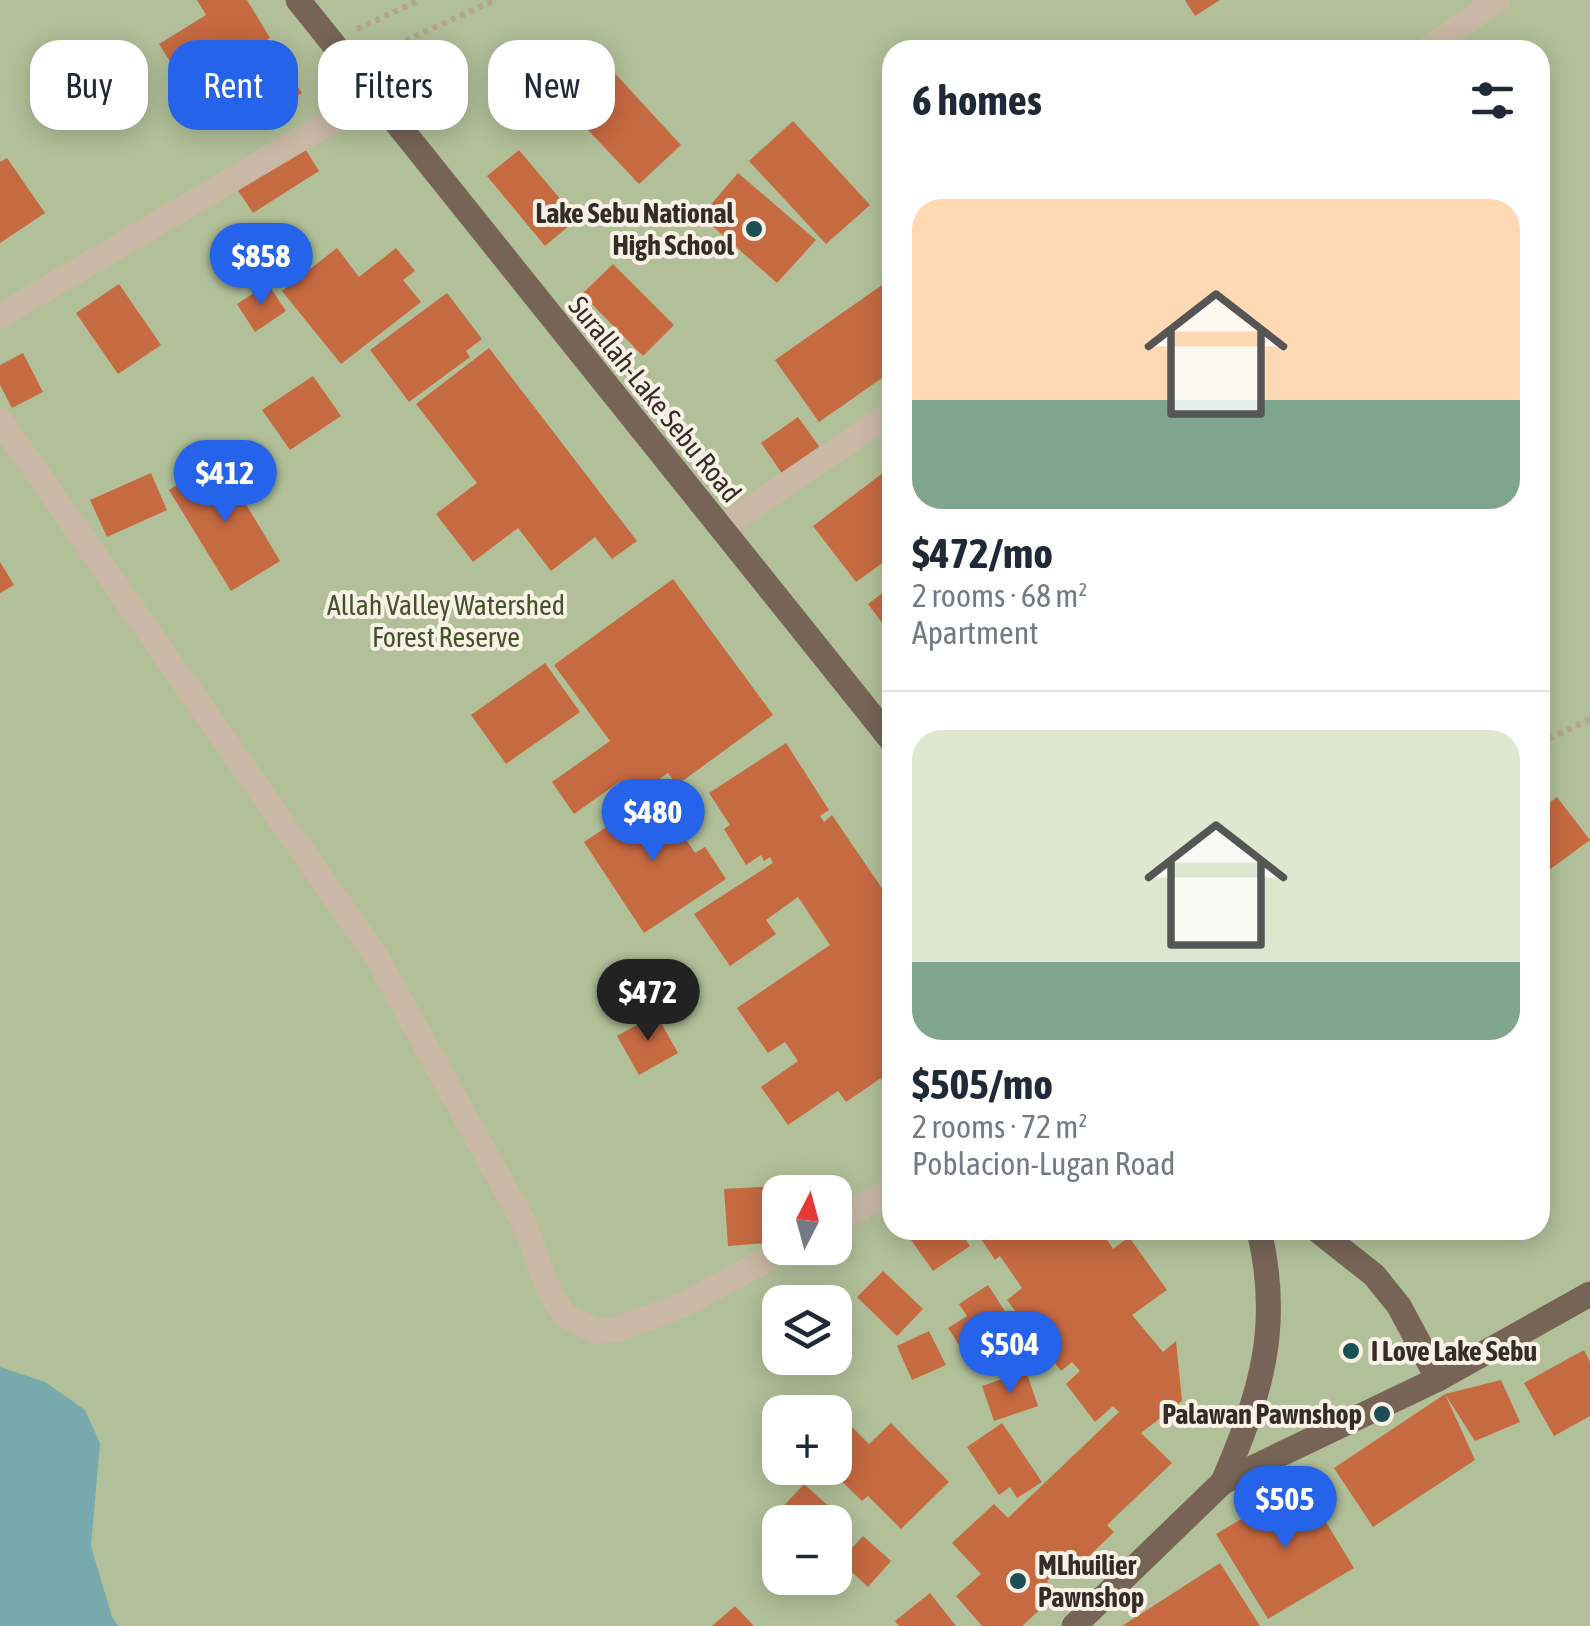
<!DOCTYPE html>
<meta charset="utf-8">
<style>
body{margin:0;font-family:"Asap Condensed",sans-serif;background:#f2f2f3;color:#1f2937;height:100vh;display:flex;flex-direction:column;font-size:38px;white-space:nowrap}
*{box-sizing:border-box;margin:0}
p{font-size:32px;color:#747a83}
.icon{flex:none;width:55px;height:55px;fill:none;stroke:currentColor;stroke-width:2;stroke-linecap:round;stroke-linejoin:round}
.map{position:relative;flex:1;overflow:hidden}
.side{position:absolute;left:882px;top:40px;width:668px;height:1200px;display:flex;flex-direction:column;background:#fff;border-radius:30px;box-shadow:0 5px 25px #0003}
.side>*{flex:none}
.banner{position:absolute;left:30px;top:40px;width:702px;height:90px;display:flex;gap:20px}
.needle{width:65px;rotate:6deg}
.fabs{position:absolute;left:762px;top:1175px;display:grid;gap:20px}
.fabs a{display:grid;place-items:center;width:90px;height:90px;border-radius:20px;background:#fff;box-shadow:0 5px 25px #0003;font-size:50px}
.price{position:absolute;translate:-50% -85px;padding:0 22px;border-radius:35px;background:#2563eb;color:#fff;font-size:32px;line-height:65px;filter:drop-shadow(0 2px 5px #0008)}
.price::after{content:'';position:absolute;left:50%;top:60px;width:30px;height:22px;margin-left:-15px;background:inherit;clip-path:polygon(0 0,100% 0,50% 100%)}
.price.on{background:#222;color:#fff}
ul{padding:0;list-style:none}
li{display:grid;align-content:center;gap:20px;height:530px;padding:0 30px}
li+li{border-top:2px solid #e0e1e3}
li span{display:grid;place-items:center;height:310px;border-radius:30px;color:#555}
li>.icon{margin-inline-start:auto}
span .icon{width:180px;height:180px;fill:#fffc;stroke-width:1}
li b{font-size:42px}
h2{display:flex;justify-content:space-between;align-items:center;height:120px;padding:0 30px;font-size:42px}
.tag{padding:0 35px;border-radius:30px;background:#fff;box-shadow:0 5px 25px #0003;font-size:35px;line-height:90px}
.tag.on{background:#2563eb;color:#fff}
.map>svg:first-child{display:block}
.green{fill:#b1c099;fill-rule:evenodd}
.water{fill:#78a9ae}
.building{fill:#c66a42}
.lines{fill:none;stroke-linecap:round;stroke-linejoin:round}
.path{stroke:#b5a290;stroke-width:6;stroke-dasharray:5 5;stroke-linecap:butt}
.minor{stroke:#c9b8a5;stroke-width:25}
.major{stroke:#776457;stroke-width:25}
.poi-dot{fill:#1c4f56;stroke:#f9f1e5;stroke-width:4}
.labels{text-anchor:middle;stroke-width:8;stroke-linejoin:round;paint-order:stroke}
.poi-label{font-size:28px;font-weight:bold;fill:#352c27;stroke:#f9f1e5;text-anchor:end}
.street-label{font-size:28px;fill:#352c27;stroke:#f9f1e5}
.park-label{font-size:28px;fill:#42532a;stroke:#f9f1e5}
</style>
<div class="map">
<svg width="1590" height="1626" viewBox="0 0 1590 1626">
<rect width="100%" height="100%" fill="#f1e7d9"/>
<path class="green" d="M0,0H1590V1626H0ZM892,50H1540V1230H892ZM780,1192H835V1248H780ZM780,1302H835V1358H780ZM780,1412H835V1468H780ZM780,1522H835V1578H780Z"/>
<polygon class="water" points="0,1367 45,1382 85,1410 100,1443 91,1546 112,1617 118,1626 0,1626"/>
<g class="building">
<polygon points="197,0 247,0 270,38 188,90 159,44 206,15"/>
<polygon points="1185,0 1220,0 1195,16"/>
<polygon points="597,54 681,145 639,184 554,94"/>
<polygon points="278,57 302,93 253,125 225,90"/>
<polygon points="793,121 870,205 826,244 749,161"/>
<polygon points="302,144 319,171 253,213 235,186"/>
<polygon points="519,150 577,219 545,246 487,176"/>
<polygon points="7,158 45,213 0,243 0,162"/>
<polygon points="738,173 816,240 777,283 701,216"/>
<polygon points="337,248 359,277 396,248 415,271 403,280 421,302 341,364 282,291"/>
<polygon points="613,264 674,325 643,356 582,294"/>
<polygon points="892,278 892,371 819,422 775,360"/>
<polygon points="119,284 161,345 118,374 76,313"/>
<polygon points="268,284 286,311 255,332 237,304"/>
<polygon points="447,293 482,339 466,351 470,357 409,402 370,350"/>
<polygon points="489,348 637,541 612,559 595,537 551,571 518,528 473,562 436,514 477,483 416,404"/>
<polygon points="23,353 43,392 12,408 0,385 0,365"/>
<polygon points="313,376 341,416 290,450 262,410"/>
<polygon points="798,417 821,449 783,475 761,443"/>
<polygon points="219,459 280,561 231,591 169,490"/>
<polygon points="892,466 892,556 856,582 813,526"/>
<polygon points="151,473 167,510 107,537 90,500"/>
<polygon points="0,562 14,585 0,593"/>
<polygon points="673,579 773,715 677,785 668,773 631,799 619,782 574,814 552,782 610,741 554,665"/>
<polygon points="892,586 892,636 868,604"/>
<polygon points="545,663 580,712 506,764 471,715"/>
<polygon points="786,743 829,810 820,816 824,822 832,815 892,903 892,1095 881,1078 846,1102 838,1091 788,1125 761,1087 798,1061 785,1042 768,1053 737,1008 830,945 798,897 766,920 776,934 730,966 694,914 773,863 770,857 764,861 761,855 746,865 724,829 730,825 709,793"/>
<polygon points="656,794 695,853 705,847 726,879 644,933 584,842"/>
<polygon points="1557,797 1590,840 1545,873 1540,866 1540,810"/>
<polygon points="656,1014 678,1053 639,1075 617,1036"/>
<polygon points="779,1186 780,1242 728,1246 724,1189"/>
<polygon points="904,1230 959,1230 970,1246 933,1271"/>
<polygon points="975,1230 1101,1230 1113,1249 1129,1237 1167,1290 1132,1315 1163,1352 1176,1341 1182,1401 1141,1433 1172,1463 1107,1525 1114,1532 1083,1562 1076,1555 1047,1581 1058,1593 1022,1626 982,1626 956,1596 981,1574 952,1543 994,1504 1008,1518 1119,1412 1113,1406 1095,1422 1066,1384 1080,1371 1072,1362 1061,1371 1007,1300 1022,1288 1000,1256 995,1260"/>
<polygon points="883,1271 923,1309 897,1336 857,1297"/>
<polygon points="988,1285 1012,1322 1000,1329 1012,1348 976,1371 948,1328 967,1316 959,1304"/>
<polygon points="929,1331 946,1365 912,1380 897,1346"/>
<polygon points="1584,1350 1590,1362 1590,1416 1554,1436 1524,1383"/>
<polygon points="1026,1371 1038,1406 994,1421 982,1386"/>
<polygon points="1501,1380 1520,1422 1475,1441 1445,1394 1475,1460 1373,1527 1334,1468 1445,1394"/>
<polygon points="843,1418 869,1444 891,1423 949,1482 901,1529 868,1496 862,1501 828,1468 835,1468 835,1426"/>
<polygon points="1002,1423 1042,1482 1017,1498 1010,1487 999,1495 967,1447"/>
<polygon points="1302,1483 1354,1568 1268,1619 1216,1534"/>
<polygon points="804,1484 835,1512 825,1522 793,1522 779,1511"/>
<polygon points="863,1536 891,1561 868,1587 840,1561"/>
<polygon points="1220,1563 1260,1626 1122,1626"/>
<polygon points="930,1593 956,1626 899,1626 895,1621"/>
<polygon points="735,1606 754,1626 712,1626"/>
</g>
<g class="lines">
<g class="path">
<polyline points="357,29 420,0"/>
<polyline points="378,53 495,0"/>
<polyline points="1540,743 1590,719"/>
</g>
<g class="minor">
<polyline points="1425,50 1498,0"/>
<polyline points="0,316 374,96"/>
<polyline points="0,420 376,956 524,1223 548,1288 564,1315 596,1331 616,1330 683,1305 788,1248"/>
<polyline points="721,529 892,412"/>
<polyline points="835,1222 892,1189"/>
</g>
<g class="major">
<polyline points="298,0 892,741"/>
<polyline points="1317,1230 1374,1275 1399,1306 1438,1379"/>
<path d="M1223,1482C1261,1393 1282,1327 1259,1230"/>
<polyline points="1074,1626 1223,1482 1438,1379 1590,1294"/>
</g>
</g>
<g class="poi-dot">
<circle cx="754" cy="229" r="10"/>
<circle cx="1351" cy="1351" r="10"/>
<circle cx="1382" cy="1414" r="10"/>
<circle cx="1018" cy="1581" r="10"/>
</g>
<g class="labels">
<g class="poi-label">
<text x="734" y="223">Lake Sebu National<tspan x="734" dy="32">High School</tspan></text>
<text x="1371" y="1361" text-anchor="start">I Love Lake Sebu</text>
<text x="1362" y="1424">Palawan Pawnshop</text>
<text x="1038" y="1575" text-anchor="start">MLhuilier<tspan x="1038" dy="32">Pawnshop</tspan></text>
</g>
<g class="street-label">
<text transform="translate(655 399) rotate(51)" y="10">Surallah-Lake Sebu Road</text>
</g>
<g class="park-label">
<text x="446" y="615">Allah Valley Watershed<tspan x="446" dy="32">Forest Reserve</tspan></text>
</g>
</g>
</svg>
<div class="fabs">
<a><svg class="needle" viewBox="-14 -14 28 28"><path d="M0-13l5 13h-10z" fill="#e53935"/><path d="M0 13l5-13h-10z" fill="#747a83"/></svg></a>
<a><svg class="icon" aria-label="layers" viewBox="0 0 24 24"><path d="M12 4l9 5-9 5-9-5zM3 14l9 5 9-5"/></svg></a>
<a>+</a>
<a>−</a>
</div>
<b class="price" style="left:261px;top:308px">$858</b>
<b class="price" style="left:225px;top:525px">$412</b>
<b class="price" style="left:653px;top:864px">$480</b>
<b class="price on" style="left:648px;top:1044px">$472</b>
<b class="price" style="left:1010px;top:1396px">$504</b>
<b class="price" style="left:1285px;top:1551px">$505</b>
<div class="banner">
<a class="tag">Buy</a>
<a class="tag on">Rent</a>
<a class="tag">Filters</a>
<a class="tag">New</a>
</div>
<section class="side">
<h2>6 homes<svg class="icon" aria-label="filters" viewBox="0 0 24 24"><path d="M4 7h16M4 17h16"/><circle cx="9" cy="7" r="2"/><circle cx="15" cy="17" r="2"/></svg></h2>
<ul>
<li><span style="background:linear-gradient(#ffd9b3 65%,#7fa58c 0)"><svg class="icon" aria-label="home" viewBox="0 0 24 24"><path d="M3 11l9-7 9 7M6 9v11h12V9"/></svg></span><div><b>$472/mo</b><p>2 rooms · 68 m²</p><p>Apartment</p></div></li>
<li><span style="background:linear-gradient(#dfe7d0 75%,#7fa58c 0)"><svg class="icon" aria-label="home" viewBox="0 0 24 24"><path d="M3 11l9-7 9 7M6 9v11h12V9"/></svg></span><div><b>$505/mo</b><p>2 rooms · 72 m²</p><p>Poblacion-Lugan Road</p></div></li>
</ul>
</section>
</div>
